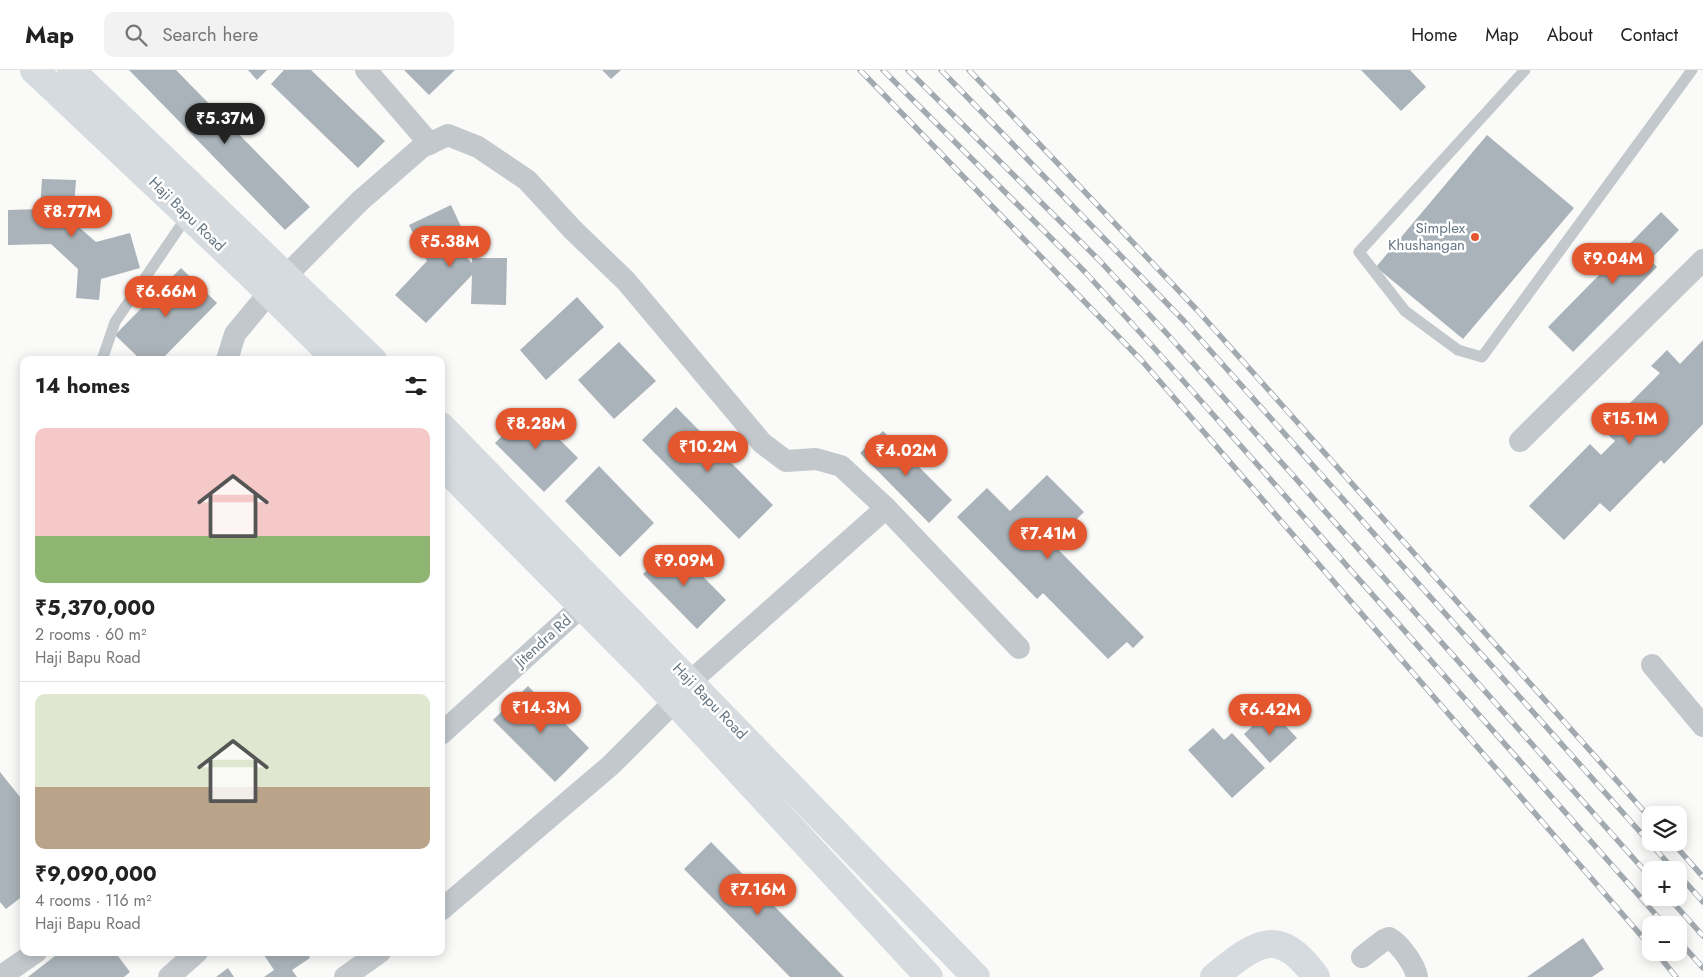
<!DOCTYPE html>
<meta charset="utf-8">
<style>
body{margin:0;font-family:Jost,sans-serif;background:#f2f2f2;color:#222;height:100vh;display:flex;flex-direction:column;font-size:19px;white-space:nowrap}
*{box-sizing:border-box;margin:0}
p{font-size:16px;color:#767676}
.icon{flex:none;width:28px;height:28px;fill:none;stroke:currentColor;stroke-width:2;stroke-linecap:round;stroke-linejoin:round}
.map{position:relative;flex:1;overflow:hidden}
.details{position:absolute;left:20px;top:286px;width:425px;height:600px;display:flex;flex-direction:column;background:#fff;border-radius:10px;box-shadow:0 2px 12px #0003}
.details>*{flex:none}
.buttons{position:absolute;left:1642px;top:736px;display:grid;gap:10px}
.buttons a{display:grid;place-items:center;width:45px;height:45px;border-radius:10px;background:#fff;box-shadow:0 2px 12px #0003;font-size:25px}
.price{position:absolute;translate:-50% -42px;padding:0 11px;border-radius:18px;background:#e4572e;color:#fff;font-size:16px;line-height:32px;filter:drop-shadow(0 1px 2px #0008)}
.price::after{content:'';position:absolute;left:50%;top:30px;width:15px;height:11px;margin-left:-8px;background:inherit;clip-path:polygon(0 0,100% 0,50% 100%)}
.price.active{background:#222;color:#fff}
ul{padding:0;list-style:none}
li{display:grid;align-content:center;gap:10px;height:265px;padding:0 15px}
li+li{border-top:1px solid #e0e0e0}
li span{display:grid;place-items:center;height:155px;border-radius:10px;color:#555}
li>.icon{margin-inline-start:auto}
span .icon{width:90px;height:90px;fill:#fffc;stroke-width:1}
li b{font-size:21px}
h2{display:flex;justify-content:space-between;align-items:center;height:60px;padding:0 15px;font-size:21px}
header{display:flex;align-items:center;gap:30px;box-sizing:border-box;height:70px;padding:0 25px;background:#fff;border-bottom:1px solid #e0e0e0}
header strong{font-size:24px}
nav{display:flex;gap:28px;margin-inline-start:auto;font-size:18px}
.search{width:350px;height:45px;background:#f2f2f2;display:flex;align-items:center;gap:12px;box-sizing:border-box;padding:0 18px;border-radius:10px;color:#767676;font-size:19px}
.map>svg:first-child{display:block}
.building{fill:#aab3b9}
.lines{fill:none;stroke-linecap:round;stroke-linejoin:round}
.lane{stroke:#c3c8cc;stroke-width:11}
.street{stroke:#c3c8cc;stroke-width:22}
.secondary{stroke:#d6dbdf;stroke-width:28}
.rail-casing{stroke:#a2aab0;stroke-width:5.5}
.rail{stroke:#fff;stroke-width:4;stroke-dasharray:11;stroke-linecap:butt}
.poi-dot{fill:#e4572e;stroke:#fff;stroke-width:2}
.labels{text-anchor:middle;stroke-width:5;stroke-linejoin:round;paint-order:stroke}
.street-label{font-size:15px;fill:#657683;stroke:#fff}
.poi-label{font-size:15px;fill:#657683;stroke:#fff;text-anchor:end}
</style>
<header>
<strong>Map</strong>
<div class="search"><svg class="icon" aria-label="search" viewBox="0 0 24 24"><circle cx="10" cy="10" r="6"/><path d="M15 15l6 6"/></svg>Search here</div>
<nav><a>Home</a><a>Map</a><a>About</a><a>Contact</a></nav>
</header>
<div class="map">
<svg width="1703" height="907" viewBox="0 0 1703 907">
<rect width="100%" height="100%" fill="#fafaf8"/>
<g class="building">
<polygon points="129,0 176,0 310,137 285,160"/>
<polygon points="248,0 267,0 257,10"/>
<polygon points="284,0 311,0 385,71 358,98 271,14"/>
<polygon points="404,0 455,0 429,25"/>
<polygon points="602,0 621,0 611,9"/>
<polygon points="1361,0 1410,0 1426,17 1401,41"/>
<polygon points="1487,65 1574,138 1463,269 1376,197"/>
<polygon points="42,109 76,110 73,152 96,172 130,163 140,198 101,209 99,230 76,228 78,199 51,174 8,175 8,140 40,139"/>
<polygon points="451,135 470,176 459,180 472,193 472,188 507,188 506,235 471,234 472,205 426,253 395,225 427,191 409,155"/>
<polygon points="1661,142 1679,160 1650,190 1657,197 1573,282 1548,257"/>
<polygon points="181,198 217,233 161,290 141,290 115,265"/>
<polygon points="577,227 604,257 546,310 520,280"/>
<polygon points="1703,270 1703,354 1664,394 1661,390 1610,442 1600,433 1564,470 1529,436 1590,374 1601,385 1615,371 1603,360 1660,303 1651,296 1667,280 1680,294"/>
<polygon points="619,272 656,311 614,349 578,310"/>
<polygon points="676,337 773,435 739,469 642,370"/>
<polygon points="529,339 578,388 544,422 495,373"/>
<polygon points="883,361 952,430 929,453 860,383"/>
<polygon points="599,396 654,453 620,487 565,431"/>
<polygon points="1047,405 1084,442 1066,460 1059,454 1046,467 1144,567 1133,578 1127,572 1108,589 1043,523 1037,529 957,447 987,418 1010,441"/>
<polygon points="672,475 726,530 697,559 643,504"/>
<polygon points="528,616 589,678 555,712 493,650"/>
<polygon points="1270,639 1297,668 1270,693 1244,664"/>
<polygon points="1213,658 1224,670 1232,663 1265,698 1232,728 1188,680"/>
<polygon points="0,702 24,732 24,825 6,839 0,832"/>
<polygon points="711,772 844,907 790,907 684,799"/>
<polygon points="1583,868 1604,899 1592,907 1527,907"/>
<polygon points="60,882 115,882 130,902 124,907 28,907"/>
<polygon points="262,882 307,882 310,888 292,900 297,907 264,907 274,900"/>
<polygon points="228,898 234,907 216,907"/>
</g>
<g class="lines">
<g class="lane">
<polyline points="1525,0 1359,182 1405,241 1458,280 1482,287 1692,0"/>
<polyline points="102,290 115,252 188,145"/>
</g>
<g class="street">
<polyline points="366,0 430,74"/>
<polyline points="227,290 235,264 269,223 360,131 422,77 448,65 478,77 527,110 573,160 626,211 762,373 786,391 816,389 841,396 886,438 1019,578"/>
<polyline points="1520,371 1703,190"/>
<polyline points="1652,595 1703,656"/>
<polyline points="691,611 886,438"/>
<polyline points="441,664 594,525"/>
<polyline points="441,840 611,695 675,631"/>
<path d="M1362,887L1384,870L1389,868C1400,874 1415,895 1417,907"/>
<polyline points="0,907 36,882"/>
<polyline points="169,907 197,882"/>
<polyline points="345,907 380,882"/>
</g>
<g class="secondary">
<polyline points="34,0 249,203 337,290"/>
<polyline points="71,0 373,290"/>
<polyline points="441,356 976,907"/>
<polyline points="441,394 651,606 929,907"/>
<path d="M1214,907C1256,873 1278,854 1316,907"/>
</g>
<defs>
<g id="rail">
<polyline points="860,0 1143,292 1651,877"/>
<polyline points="883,0 1085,202 1155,279 1665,855"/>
<polyline points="908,0 1100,191 1169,266 1651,808"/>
<polyline points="941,0 1184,251 1674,800"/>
<polyline points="969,0 1198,241 1651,749"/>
<polyline points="1672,772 1703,807"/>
<polyline points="1679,805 1703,832"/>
<polyline points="1669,828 1703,866"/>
<polyline points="1679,871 1703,898"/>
<polyline points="1656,882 1676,907"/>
</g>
</defs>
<use href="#rail" class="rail-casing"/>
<use href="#rail" class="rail"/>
</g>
<circle class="poi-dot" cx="1475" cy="167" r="5"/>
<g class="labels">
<g class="street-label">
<text transform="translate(187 144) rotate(44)" y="5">Haji Bapu Road</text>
<text transform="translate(543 571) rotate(-42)" y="5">Jitendra Rd</text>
<text transform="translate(710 631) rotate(46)" y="5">Haji Bapu Road</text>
</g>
<g class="poi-label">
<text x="1465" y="163">Simplex<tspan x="1465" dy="17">Khushangan</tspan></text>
</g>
</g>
</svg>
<div class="buttons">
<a><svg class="icon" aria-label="layers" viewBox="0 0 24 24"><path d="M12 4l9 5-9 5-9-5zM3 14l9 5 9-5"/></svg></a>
<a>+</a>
<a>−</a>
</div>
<b class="price active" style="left:225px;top:75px">₹5.37M</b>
<b class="price" style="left:72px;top:168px">₹8.77M</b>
<b class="price" style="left:450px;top:198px">₹5.38M</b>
<b class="price" style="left:1613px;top:215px">₹9.04M</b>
<b class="price" style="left:166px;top:248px">₹6.66M</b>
<b class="price" style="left:1630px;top:375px">₹15.1M</b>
<b class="price" style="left:536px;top:380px">₹8.28M</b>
<b class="price" style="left:708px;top:403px">₹10.2M</b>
<b class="price" style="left:906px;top:407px">₹4.02M</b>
<b class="price" style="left:1048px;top:490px">₹7.41M</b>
<b class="price" style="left:684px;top:517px">₹9.09M</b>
<b class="price" style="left:541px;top:664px">₹14.3M</b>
<b class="price" style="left:1270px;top:666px">₹6.42M</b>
<b class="price" style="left:758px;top:846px">₹7.16M</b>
<section class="details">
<h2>14 homes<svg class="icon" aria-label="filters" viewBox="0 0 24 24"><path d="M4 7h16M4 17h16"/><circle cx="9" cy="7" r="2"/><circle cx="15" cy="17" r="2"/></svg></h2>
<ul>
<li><span style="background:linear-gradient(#f6c9c9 70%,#8fb573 0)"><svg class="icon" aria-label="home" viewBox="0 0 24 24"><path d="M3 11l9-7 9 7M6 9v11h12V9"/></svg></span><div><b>₹5,370,000</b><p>2 rooms · 60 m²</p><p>Haji Bapu Road</p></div></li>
<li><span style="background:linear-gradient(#dfe7d0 60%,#b9a48a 0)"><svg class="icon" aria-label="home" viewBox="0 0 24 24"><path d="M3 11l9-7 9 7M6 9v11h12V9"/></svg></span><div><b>₹9,090,000</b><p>4 rooms · 116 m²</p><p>Haji Bapu Road</p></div></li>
</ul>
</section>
</div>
